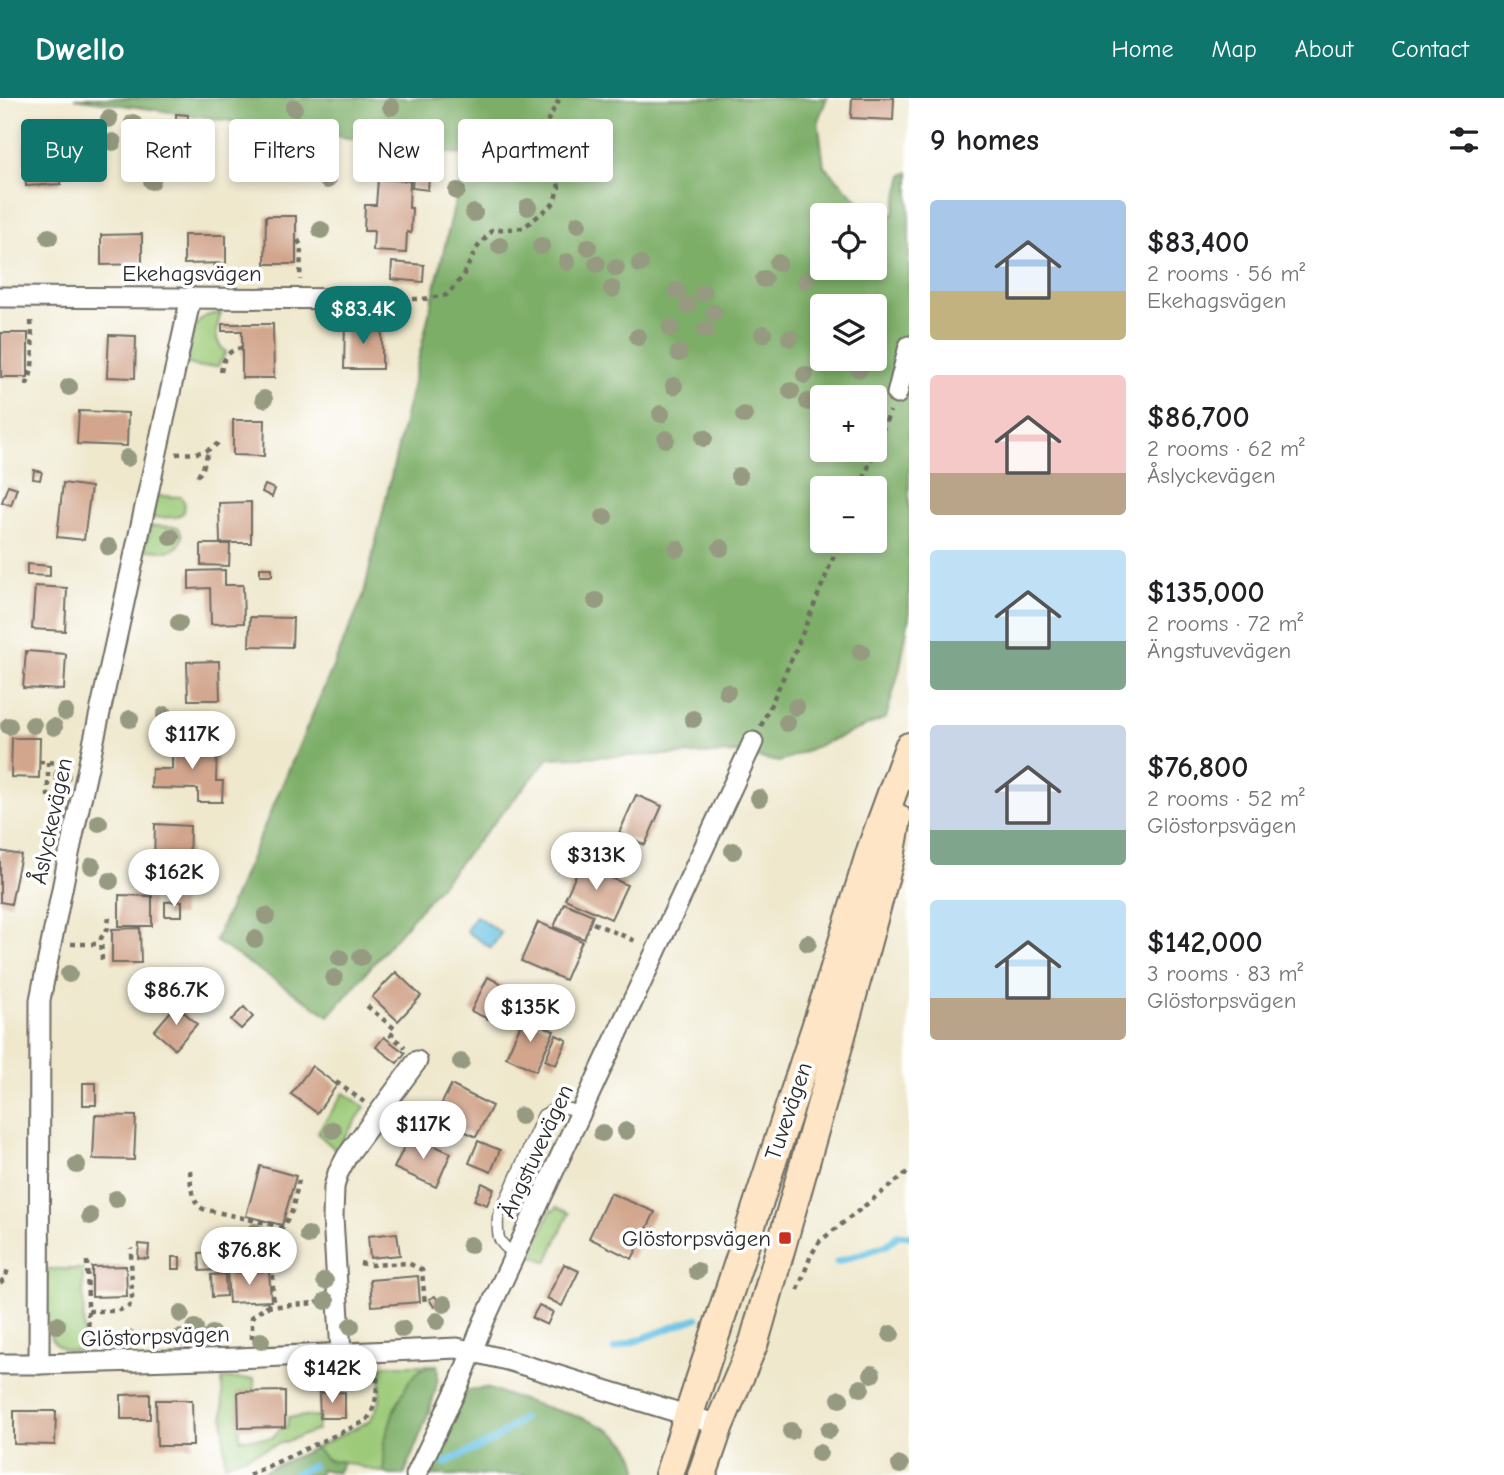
<!DOCTYPE html>
<meta charset="utf-8">
<style>
body{margin:0;font-family:"Comic Neue",sans-serif;background:#f2f2f2;color:#202124;height:100vh;display:flex;flex-direction:column;font-size:26px;white-space:nowrap}
*{box-sizing:border-box;margin:0}
p{font-size:23px;color:#757577}
.icon{flex:none;width:38px;height:38px;fill:none;stroke:currentColor;stroke-width:2;stroke-linecap:round;stroke-linejoin:round}
.map{position:relative;flex:1;overflow:hidden}
.drawer{display:flex;flex-direction:column;background:#fff;width:595px}
.drawer>*{flex:none}
.guide{position:absolute;left:21px;top:21px;width:665px;height:63px;display:flex;gap:14px}
.controls{position:absolute;left:810px;top:105px;display:grid;gap:14px}
.controls a{display:grid;place-items:center;width:77px;height:77px;border-radius:7px;background:#fff;box-shadow:0 4px 10px #0003;font-size:35px}
.price{position:absolute;translate:-50% -60px;padding:0 16px;border-radius:24px;background:#fff;color:#222;font-size:23px;line-height:46px;filter:drop-shadow(0 2px 4px #0008)}
.price::after{content:'';position:absolute;left:50%;top:42px;width:21px;height:16px;margin-left:-10px;background:inherit;clip-path:polygon(0 0,100% 0,50% 100%)}
.price.current{background:#0f766e;color:#fff}
ul{padding:0;list-style:none}
li{display:flex;align-items:center;gap:21px;height:175px;padding:0 21px}
li span{display:grid;place-items:center;flex:none;width:196px;height:140px;border-radius:7px;color:#555}
li>.icon{margin-inline-start:auto}
span .icon{width:84px;height:84px;fill:#fffc;stroke-width:1}
li b{font-size:30px}
h2{display:flex;justify-content:space-between;align-items:center;height:84px;padding:0 21px;font-size:30px}
.tag{padding:0 24px;border-radius:7px;background:#fff;box-shadow:0 4px 10px #0003;font-size:24px;line-height:63px}
.tag.current{background:#0f766e;color:#fff}
header{display:flex;align-items:center;gap:42px;box-sizing:border-box;height:98px;padding:0 35px;background:#0f766e;color:#fff}
header strong{font-size:33px}
nav{display:flex;gap:38px;margin-inline-start:auto;font-size:24px}
main{display:flex;flex:1;min-height:0}
.map>svg:first-child{display:block}
.green{fill:#9cca78;stroke:#647a52;stroke-width:2}
.forest{fill:#7dae68;stroke:#546c4a;stroke-width:2;fill-rule:evenodd}
.water{fill:#64c0e2;stroke:#487686;stroke-width:2}
.lines{fill:none;stroke-linecap:round;stroke-linejoin:round}
.stream{stroke:#64c0e2;stroke-width:7}
.building{fill:#d2a58c}
.lane-casing{stroke:#706d64;stroke-width:13}
.street-casing{stroke:#706d64;stroke-width:23}
.secondary-casing{stroke:#706d64;stroke-width:32}
.path{stroke:#706d64;stroke-width:4.5;stroke-dasharray:5 5;stroke-linecap:butt}
.lane{stroke:#fff;stroke-width:10}
.street{stroke:#fff;stroke-width:19}
.secondary{stroke:#fde5c5;stroke-width:28}
.tree{fill:#969a81}
.poi-dot{fill:#c8321e;stroke:#fff;stroke-width:2.5}
.labels{text-anchor:middle;stroke-width:7;stroke-linejoin:round;paint-order:stroke}
.street-label{font-size:23px;fill:#2b2b2b;stroke:#fff}
.poi-label{font-size:23px;fill:#2b2b2b;stroke:#fff;text-anchor:end}
</style>
<header>
<strong>Dwello</strong>
<nav><a>Home</a><a>Map</a><a>About</a><a>Contact</a></nav>
</header>
<main>
<div class="map">
<svg width="909" height="1377" viewBox="0 0 909 1377">
<rect width="100%" height="100%" fill="#fff"/>
<filter id="ink" filterUnits="userSpaceOnUse"><feTurbulence type="fractalNoise" baseFrequency=".0143" numOctaves="2"/><feDisplacementMap in="SourceGraphic" scale="14" xChannelSelector="R" yChannelSelector="G"/><feConvolveMatrix kernelMatrix="1 2 1 2 8 2 1 2 1" color-interpolation-filters="sRGB"/></filter>
<filter id="wash" filterUnits="userSpaceOnUse"><feTurbulence type="fractalNoise" baseFrequency=".00686" numOctaves="4" result="noise"/><feDisplacementMap in="SourceGraphic" scale="28" xChannelSelector="R" yChannelSelector="G"/><feGaussianBlur stdDeviation="1.57" result="paint"/><feColorMatrix in="noise" values="0 0 0 0 0 0 0 0 0 0 0 0 0 0 0 0 0 1.4 0 .05"/><feComposite in="paint" operator="in"/></filter>
<g filter="url(#wash)">
<rect width="100%" height="100%" fill="#efe8cd"/>
<g class="green">
<path d="M221,215C216,231 212,243 226,254L218,268L197,269L187,265C190,252 191,228 203,220C208,216 215,216 221,215Z"/>
<polygon points="159,398 181,399 185,406 183,415 176,419 153,420 155,402"/>
<path d="M150,428L178,429L182,438C180,458 162,452 146,452L145,449Z"/>
<polygon points="344,995 365,1009 336,1052 317,1035"/>
<polygon points="556,1109 569,1115 547,1164 531,1157 551,1112 554,1113"/>
<path d="M47,1171H83L84,1252C79,1252 72,1253 67,1252C36,1243 46,1195 47,1171Z"/>
<polygon points="391,1267 437,1267 421,1271 384,1344 384,1375 343,1364 328,1362 315,1350 370,1323 380,1303 381,1274 383,1268"/>
<polygon points="222,1281 254,1281 255,1294 238,1294 240,1341 272,1340 281,1330 287,1330 288,1319 320,1318 317,1332 225,1366"/>
</g>
<g class="forest">
<path d="M74,0H827L818,22L824,68L872,117H822V170H875V121L893,117L903,77L909,74V519L900,570L886,620L779,664L735,655L549,660L329,918L215,843L363,499L466,57ZM822,208H875V261H822ZM822,299H875V352H822ZM822,390H875V443H822Z"/>
<path d="M437,1267C444,1288 412,1354 404,1377H391L384,1375V1344L394,1312L409,1283L421,1271Z"/>
<path d="M486,1290C507,1297 528,1304 549,1310C582,1320 639,1332 638,1377H427C435,1359 452,1308 465,1296C472,1290 478,1291 486,1290Z"/>
<polygon points="315,1350 327,1362 343,1364 337,1375 321,1371 319,1377 256,1377"/>
</g>
<polygon class="water" points="476,818 501,835 491,850 466,833"/>
<g class="lines">
<g class="stream">
<polyline points="837,1164 887,1147 898,1137 909,1138"/>
<polyline points="614,1251 697,1220"/>
<polyline points="444,1365 491,1344 523,1320"/>
<polyline points="294,1377 312,1368"/>
</g>
</g>
<g id="blocks">
<g class="building">
<polygon points="852,0 894,0 893,22 851,20"/>
<polygon points="176,16 188,17 187,35 176,34"/>
<polygon points="288,45 296,48 292,58 284,55"/>
<polygon points="59,46 61,86 26,88 24,47"/>
<polygon points="413,77 429,79 428,92 412,90"/>
<polygon points="378,81 410,83 409,110 412,110 411,135 407,134 406,155 373,153 374,133 364,133 365,107 376,107"/>
<polygon points="266,118 296,118 296,166 265,166"/>
<polygon points="142,136 142,166 101,167 101,137"/>
<polygon points="184,137 226,137 226,165 184,166"/>
<polygon points="392,164 424,167 423,184 391,181"/>
<polygon points="345,224 382,224 382,271 344,271"/>
<polygon points="222,226 273,226 274,280 242,280 242,233 222,233"/>
<rect x="1" y="235" width="27" height="44"/>
<polygon points="109,237 136,238 135,280 107,279"/>
<polygon points="79,313 128,315 127,348 77,346"/>
<polygon points="233,322 265,322 264,358 233,357"/>
<polygon points="34,372 42,374 40,382 33,381"/>
<polygon points="63,385 91,389 84,442 57,439"/>
<polygon points="8,387 17,390 11,407 2,404"/>
<polygon points="265,387 275,391 272,399 262,394"/>
<polygon points="251,404 251,445 220,445 219,405"/>
<polygon points="201,446 230,446 229,468 201,467"/>
<polygon points="27,466 50,468 50,478 27,477"/>
<rect x="260" y="470" width="12" height="8"/>
<polygon points="225,472 225,487 243,487 244,525 211,526 210,490 189,491 189,473"/>
<polygon points="35,488 67,490 65,533 32,531"/>
<polygon points="250,519 293,520 292,549 249,548"/>
<polygon points="26,553 66,556 64,592 23,590"/>
<polygon points="219,563 220,602 188,602 187,564"/>
<polygon points="180,638 198,638 198,648 217,649 216,683 223,683 222,704 198,704 198,691 151,690 152,671 172,671 172,648 179,648"/>
<polygon points="12,640 40,640 39,680 11,679"/>
<polygon points="636,697 662,708 645,747 619,735"/>
<polygon points="155,726 190,728 189,770 154,769"/>
<polygon points="0,753 21,757 11,806 0,804"/>
<polygon points="581,766 627,787 611,821 565,801"/>
<polygon points="119,797 152,798 152,828 119,828"/>
<polygon points="182,803 182,818 165,818 165,804"/>
<polygon points="564,805 593,817 584,841 554,829"/>
<polygon points="538,824 582,843 565,882 521,863"/>
<polygon points="140,830 141,865 112,865 112,831"/>
<polygon points="396,874 421,898 398,923 372,899"/>
<polygon points="488,879 505,888 488,921 471,913"/>
<polygon points="176,907 197,926 175,951 154,933"/>
<polygon points="244,909 253,919 241,931 231,922"/>
<polygon points="524,919 554,933 536,973 506,959"/>
<polygon points="556,937 567,942 556,967 545,962"/>
<polygon points="384,939 405,955 397,965 376,949"/>
<polygon points="312,968 337,987 317,1015 291,996"/>
<rect x="83" y="985" width="13" height="22"/>
<polygon points="451,987 492,1008 476,1039 435,1019"/>
<polygon points="95,1017 136,1018 134,1062 93,1061"/>
<polygon points="410,1037 451,1055 436,1089 394,1070"/>
<polygon points="478,1043 500,1052 491,1074 469,1065"/>
<polygon points="260,1068 296,1078 282,1127 246,1118"/>
<polygon points="482,1085 494,1091 487,1107 474,1102"/>
<polygon points="610,1095 655,1114 632,1161 589,1140"/>
<polygon points="397,1135 400,1157 370,1160 368,1138"/>
<polygon points="139,1146 149,1147 148,1161 138,1160"/>
<polygon points="214,1154 215,1172 200,1173 199,1155"/>
<rect x="172" y="1159" width="8" height="12"/>
<polygon points="564,1166 579,1173 562,1208 547,1200"/>
<polygon points="126,1168 127,1198 92,1199 92,1169"/>
<polygon points="269,1173 271,1203 229,1205 227,1175"/>
<polygon points="225,1176 226,1198 212,1199 211,1177"/>
<polygon points="418,1178 420,1204 372,1208 370,1182"/>
<polygon points="435,1198 440,1206 434,1209 429,1201"/>
<polygon points="539,1207 553,1214 547,1227 532,1220"/>
<polygon points="285,1293 285,1329 239,1330 238,1294"/>
<polygon points="345,1294 345,1320 320,1320 319,1295"/>
<polygon points="150,1296 150,1321 121,1321 121,1297"/>
<polygon points="156,1302 192,1302 193,1348 157,1348"/>
<polygon points="14,1313 56,1313 55,1347 14,1346"/>
</g>
</g>
</g>
<g filter="url(#ink)">
<use href="#blocks" fill-opacity="0" stroke="#706d64" stroke-width="2"/>
<g class="lines">
<defs>
<path id="lane" d="M515,1156C497,1145 497,1139 498,1119L543,1017C559,1007 564,1008 581,1015"/>
<g id="street">
<polyline points="0,199 383,201"/>
<polyline points="897,296 909,248"/>
<polyline points="341,1255 333,1119 334,1089 338,1075 347,1058 417,963"/>
<polyline points="0,1266 39,1266 238,1260 457,1250 507,1262 719,1327"/>
<polyline points="39,1266 40,902 69,756 191,199"/>
<polyline points="416,1377 460,1284 484,1223 753,644"/>
</g>
<g id="secondary">
<polyline points="669,1377 826,899 872,750 909,649"/>
<polyline points="702,1377 719,1327 754,1244 842,934 890,759 897,720"/>
</g>
</defs>
<use href="#lane" class="lane-casing"/>
<use href="#street" class="street-casing"/>
<use href="#secondary" class="secondary-casing"/>
<g class="path">
<polyline points="298,142 301,148 300,182"/>
<polyline points="131,166 131,179"/>
<polyline points="215,179 216,166"/>
<polyline points="403,201 423,201 447,197 463,178 476,151 492,132 523,130 553,106 559,89 543,31 560,0"/>
<path d="M221,274C223,261 227,252 242,250"/>
<path d="M26,287C37,272 31,238 31,219"/>
<polyline points="875,352 890,313"/>
<path d="M176,356C192,355 206,357 218,345"/>
<polyline points="197,378 202,373 208,354"/>
<polyline points="860,390 875,352"/>
<polyline points="761,628 794,556 840,443"/>
<polyline points="39,664 70,665"/>
<polyline points="48,664 48,702"/>
<polyline points="593,825 638,844"/>
<polyline points="71,846 101,846"/>
<polyline points="102,862 101,840 108,830 109,816"/>
<polyline points="367,908 395,931 391,938 405,949"/>
<polyline points="336,984 364,1004"/>
<path d="M190,1072C191,1087 190,1102 203,1111L283,1129L292,1113L300,1077"/>
<polyline points="87,1163 89,1247"/>
<polyline points="360,1165 369,1167 408,1165 422,1172 425,1207"/>
<polyline points="0,1185 5,1180 9,1168"/>
<polyline points="798,1192 811,1157 820,1143 909,1073"/>
<polyline points="266,1209 273,1201 273,1163"/>
<polyline points="88,1213 118,1213 129,1208 132,1201 131,1150"/>
<polyline points="252,1241 252,1219 266,1209 316,1205 318,1203"/>
<path d="M249,1377L366,1323C378,1308 377,1290 377,1272"/>
</g>
<use href="#lane" class="lane"/>
<use href="#street" class="street"/>
<use href="#secondary" class="secondary"/>
</g>
<g class="tree">
<circle cx="391" cy="9" r="9"/>
<circle cx="294" cy="10" r="9"/>
<circle cx="109" cy="21" r="9"/>
<circle cx="133" cy="25" r="9"/>
<circle cx="297" cy="29" r="9"/>
<circle cx="113" cy="44" r="9"/>
<circle cx="196" cy="47" r="9"/>
<circle cx="177" cy="60" r="9"/>
<circle cx="315" cy="67" r="9"/>
<circle cx="327" cy="82" r="9"/>
<circle cx="152" cy="83" r="9"/>
<circle cx="457" cy="93" r="9"/>
<circle cx="528" cy="109" r="9"/>
<circle cx="474" cy="115" r="9"/>
<circle cx="578" cy="126" r="9"/>
<circle cx="321" cy="132" r="9"/>
<circle cx="49" cy="139" r="9"/>
<circle cx="500" cy="148" r="9"/>
<circle cx="541" cy="148" r="9"/>
<circle cx="588" cy="149" r="9"/>
<circle cx="567" cy="164" r="9"/>
<circle cx="778" cy="165" r="9"/>
<circle cx="597" cy="166" r="9"/>
<circle cx="640" cy="166" r="9"/>
<circle cx="616" cy="170" r="9"/>
<circle cx="764" cy="181" r="9"/>
<circle cx="806" cy="183" r="9"/>
<circle cx="612" cy="191" r="9"/>
<circle cx="677" cy="193" r="9"/>
<circle cx="703" cy="195" r="9"/>
<circle cx="688" cy="207" r="9"/>
<circle cx="714" cy="215" r="9"/>
<circle cx="671" cy="230" r="9"/>
<circle cx="706" cy="232" r="9"/>
<circle cx="763" cy="236" r="9"/>
<circle cx="638" cy="239" r="9"/>
<circle cx="790" cy="240" r="9"/>
<circle cx="679" cy="255" r="9"/>
<circle cx="859" cy="271" r="9"/>
<circle cx="805" cy="277" r="9"/>
<circle cx="674" cy="288" r="9"/>
<circle cx="69" cy="289" r="9"/>
<circle cx="791" cy="293" r="9"/>
<circle cx="264" cy="301" r="9"/>
<circle cx="808" cy="304" r="9"/>
<circle cx="661" cy="316" r="9"/>
<circle cx="744" cy="317" r="9"/>
<circle cx="704" cy="340" r="9"/>
<circle cx="666" cy="341" r="9"/>
<circle cx="127" cy="360" r="9"/>
<circle cx="739" cy="378" r="9"/>
<circle cx="604" cy="419" r="9"/>
<circle cx="171" cy="439" r="9"/>
<circle cx="109" cy="449" r="9"/>
<circle cx="721" cy="450" r="9"/>
<circle cx="677" cy="451" r="9"/>
<circle cx="596" cy="503" r="9"/>
<circle cx="179" cy="525" r="9"/>
<circle cx="861" cy="554" r="9"/>
<circle cx="727" cy="594" r="9"/>
<circle cx="796" cy="609" r="9"/>
<circle cx="65" cy="614" r="9"/>
<circle cx="165" cy="617" r="9"/>
<circle cx="130" cy="621" r="9"/>
<circle cx="693" cy="621" r="9"/>
<circle cx="787" cy="625" r="9"/>
<circle cx="33" cy="627" r="9"/>
<circle cx="9" cy="628" r="9"/>
<circle cx="54" cy="629" r="9"/>
<circle cx="62" cy="678" r="9"/>
<circle cx="759" cy="700" r="9"/>
<circle cx="99" cy="725" r="9"/>
<circle cx="733" cy="753" r="9"/>
<circle cx="92" cy="768" r="9"/>
<circle cx="110" cy="783" r="9"/>
<circle cx="266" cy="818" r="9"/>
<circle cx="255" cy="841" r="9"/>
<circle cx="808" cy="845" r="9"/>
<circle cx="361" cy="859" r="9"/>
<circle cx="340" cy="860" r="9"/>
<circle cx="69" cy="876" r="9"/>
<circle cx="334" cy="880" r="9"/>
<circle cx="207" cy="881" r="9"/>
<circle cx="461" cy="964" r="9"/>
<circle cx="521" cy="1018" r="9"/>
<circle cx="333" cy="1032" r="9"/>
<circle cx="626" cy="1033" r="9"/>
<circle cx="602" cy="1035" r="9"/>
<circle cx="77" cy="1067" r="9"/>
<circle cx="116" cy="1101" r="9"/>
<circle cx="90" cy="1118" r="9"/>
<circle cx="255" cy="1134" r="9"/>
<circle cx="308" cy="1137" r="9"/>
<circle cx="223" cy="1141" r="9"/>
<circle cx="470" cy="1147" r="9"/>
<circle cx="697" cy="1173" r="9"/>
<circle cx="325" cy="1183" r="9"/>
<circle cx="326" cy="1203" r="9"/>
<circle cx="444" cy="1206" r="9"/>
<circle cx="181" cy="1216" r="9"/>
<circle cx="437" cy="1223" r="9"/>
<circle cx="57" cy="1227" r="9"/>
<circle cx="351" cy="1228" r="9"/>
<circle cx="195" cy="1230" r="9"/>
<circle cx="402" cy="1231" r="9"/>
<circle cx="212" cy="1236" r="9"/>
<circle cx="891" cy="1236" r="9"/>
<circle cx="180" cy="1240" r="9"/>
<circle cx="130" cy="1241" r="9"/>
<circle cx="261" cy="1243" r="9"/>
<circle cx="872" cy="1276" r="9"/>
<circle cx="861" cy="1290" r="9"/>
<circle cx="840" cy="1301" r="9"/>
<circle cx="829" cy="1332" r="9"/>
<circle cx="791" cy="1333" r="9"/>
<circle cx="819" cy="1355" r="9"/>
<circle cx="900" cy="1367" r="9"/>
</g>
</g>
<rect class="poi-dot" x="778" y="1133" width="14" height="14" rx="3.5"/>
<g class="labels">
<g class="street-label">
<text x="192" y="183">Ekehagsvägen</text>
<text transform="translate(51 723) rotate(-78)" y="8">Åslyckevägen</text>
<text transform="translate(788 1013) rotate(-71)" y="8">Tuvevägen</text>
<text transform="translate(536 1053) rotate(-65)" y="8">Ängstuvevägen</text>
<text transform="translate(155 1238) rotate(-2)" y="8">Glöstorpsvägen</text>
</g>
<g class="poi-label">
<text x="771" y="1148">Glöstorpsvägen</text>
</g>
</g>
</svg>
<div class="controls">
<a><svg class="icon" aria-label="locate" viewBox="0 0 24 24"><circle cx="12" cy="12" r="6"/><path d="M12 2v4M12 18v4M2 12h4M18 12h4"/></svg></a>
<a><svg class="icon" aria-label="layers" viewBox="0 0 24 24"><path d="M12 4l9 5-9 5-9-5zM3 14l9 5 9-5"/></svg></a>
<a>+</a>
<a>−</a>
</div>
<b class="price current" style="left:363px;top:248px">$83.4K</b>
<b class="price" style="left:192px;top:673px">$117K</b>
<b class="price" style="left:596px;top:794px">$313K</b>
<b class="price" style="left:174px;top:811px">$162K</b>
<b class="price" style="left:176px;top:929px">$86.7K</b>
<b class="price" style="left:530px;top:946px">$135K</b>
<b class="price" style="left:423px;top:1063px">$117K</b>
<b class="price" style="left:249px;top:1189px">$76.8K</b>
<b class="price" style="left:332px;top:1307px">$142K</b>
<div class="guide">
<a class="tag current">Buy</a>
<a class="tag">Rent</a>
<a class="tag">Filters</a>
<a class="tag">New</a>
<a class="tag">Apartment</a>
</div>
</div>
<section class="drawer">
<h2>9 homes<svg class="icon" aria-label="filters" viewBox="0 0 24 24"><path d="M4 7h16M4 17h16"/><circle cx="9" cy="7" r="2"/><circle cx="15" cy="17" r="2"/></svg></h2>
<ul>
<li><span style="background:linear-gradient(#a9c7e8 65%,#c2b280 0)"><svg class="icon" aria-label="home" viewBox="0 0 24 24"><path d="M3 11l9-7 9 7M6 9v11h12V9"/></svg></span><div><b>$83,400</b><p>2 rooms · 56 m²</p><p>Ekehagsvägen</p></div></li>
<li><span style="background:linear-gradient(#f6c9c9 70%,#b9a48a 0)"><svg class="icon" aria-label="home" viewBox="0 0 24 24"><path d="M3 11l9-7 9 7M6 9v11h12V9"/></svg></span><div><b>$86,700</b><p>2 rooms · 62 m²</p><p>Åslyckevägen</p></div></li>
<li><span style="background:linear-gradient(#bfe0f5 65%,#7fa58c 0)"><svg class="icon" aria-label="home" viewBox="0 0 24 24"><path d="M3 11l9-7 9 7M6 9v11h12V9"/></svg></span><div><b>$135,000</b><p>2 rooms · 72 m²</p><p>Ängstuvevägen</p></div></li>
<li><span style="background:linear-gradient(#c9d6e8 75%,#7fa58c 0)"><svg class="icon" aria-label="home" viewBox="0 0 24 24"><path d="M3 11l9-7 9 7M6 9v11h12V9"/></svg></span><div><b>$76,800</b><p>2 rooms · 52 m²</p><p>Glöstorpsvägen</p></div></li>
<li><span style="background:linear-gradient(#bfe0f5 70%,#b9a48a 0)"><svg class="icon" aria-label="home" viewBox="0 0 24 24"><path d="M3 11l9-7 9 7M6 9v11h12V9"/></svg></span><div><b>$142,000</b><p>3 rooms · 83 m²</p><p>Glöstorpsvägen</p></div></li>
</ul>
</section>
</main>
